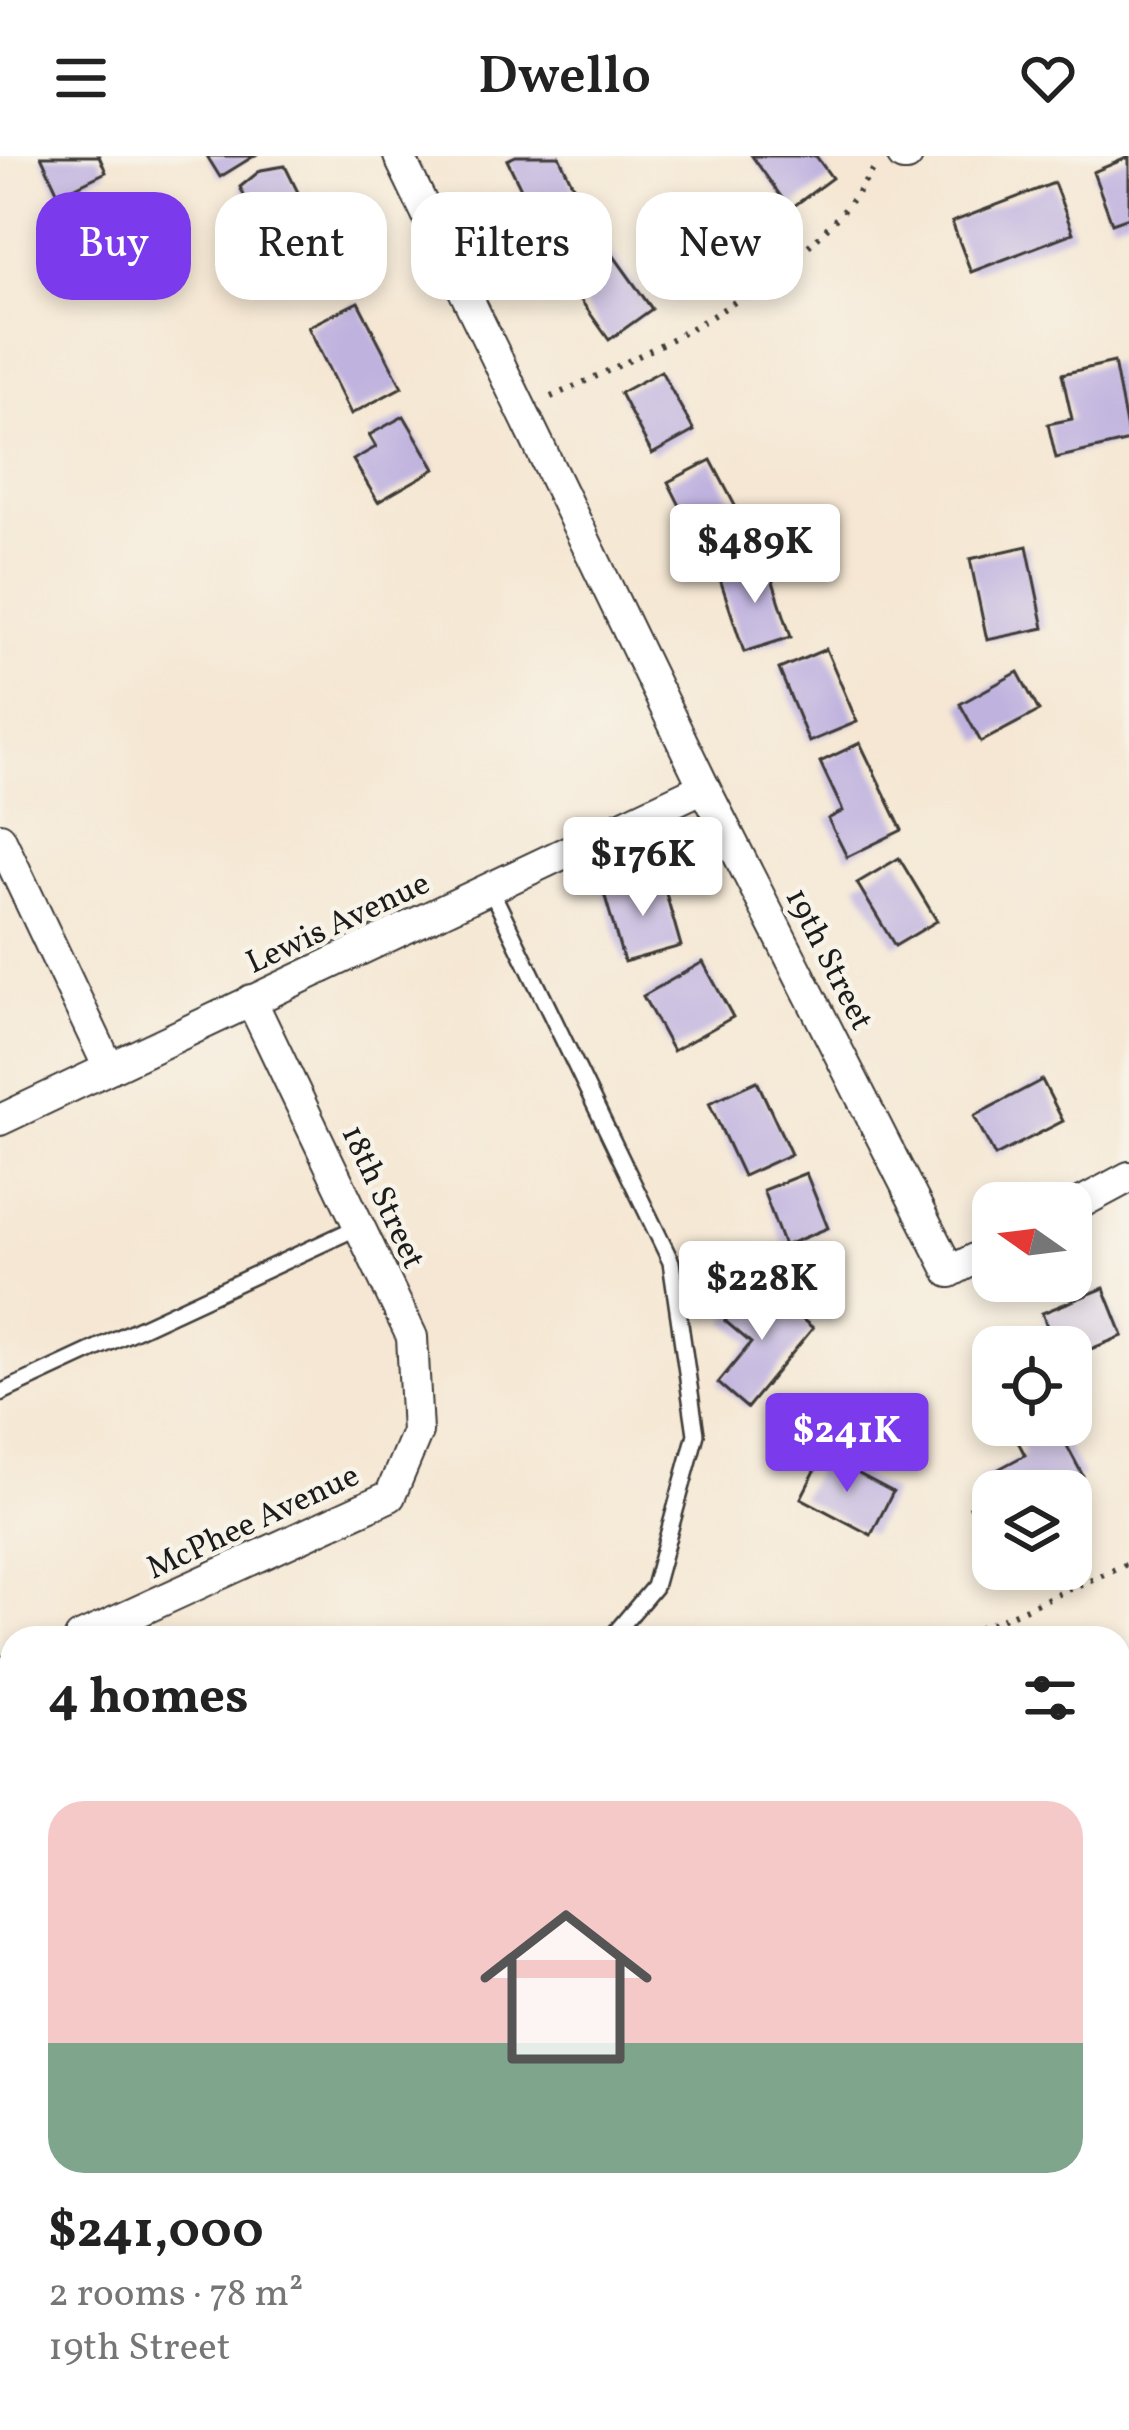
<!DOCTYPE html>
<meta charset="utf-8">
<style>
body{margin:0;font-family:Vollkorn,serif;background:#f2f2f2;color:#222;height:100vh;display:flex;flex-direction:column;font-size:45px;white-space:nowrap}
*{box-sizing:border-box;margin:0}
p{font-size:39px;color:#767676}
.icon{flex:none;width:66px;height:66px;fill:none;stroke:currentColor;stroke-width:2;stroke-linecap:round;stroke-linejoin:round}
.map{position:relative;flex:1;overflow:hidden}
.drawer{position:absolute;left:0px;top:1470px;width:1131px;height:804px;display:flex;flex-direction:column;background:#fff;border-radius:36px 36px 0 0;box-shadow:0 6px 18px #0003}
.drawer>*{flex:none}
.top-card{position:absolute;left:36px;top:36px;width:1059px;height:108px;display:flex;gap:24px}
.needle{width:78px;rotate:284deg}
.tools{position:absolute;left:972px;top:1026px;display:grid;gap:24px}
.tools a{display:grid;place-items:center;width:120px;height:120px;border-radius:24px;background:#fff;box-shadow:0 6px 18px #0003;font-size:60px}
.price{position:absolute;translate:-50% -102px;padding:0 27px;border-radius:12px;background:#fff;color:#222;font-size:39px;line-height:78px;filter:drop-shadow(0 3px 6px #0008)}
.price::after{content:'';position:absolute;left:50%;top:72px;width:36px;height:27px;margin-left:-18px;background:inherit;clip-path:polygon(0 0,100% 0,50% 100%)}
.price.current{background:#7c3aed;color:#fff}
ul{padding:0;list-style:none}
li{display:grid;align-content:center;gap:24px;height:636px;padding:0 48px}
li+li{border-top:3px solid #e0e0e0}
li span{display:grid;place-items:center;height:372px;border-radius:36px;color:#555}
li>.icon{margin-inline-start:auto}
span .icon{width:216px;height:216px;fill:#fffc;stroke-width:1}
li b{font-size:51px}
h2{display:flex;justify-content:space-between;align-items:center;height:144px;padding:0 48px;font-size:51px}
.tag{padding:0 42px;border-radius:36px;background:#fff;box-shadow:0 6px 18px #0003;font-size:42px;line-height:108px}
.tag.current{background:#7c3aed;color:#fff}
header{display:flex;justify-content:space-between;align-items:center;height:156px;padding:0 48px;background:#fff;font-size:54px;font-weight:600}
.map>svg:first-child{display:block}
.building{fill:#bfb2df}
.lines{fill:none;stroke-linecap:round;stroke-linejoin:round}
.service-casing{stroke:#3d3a37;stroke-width:20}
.minor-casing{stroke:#3d3a37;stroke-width:34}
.path{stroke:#3d3a37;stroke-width:6;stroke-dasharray:3 9;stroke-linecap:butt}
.service{stroke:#fff;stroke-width:15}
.minor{stroke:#fff;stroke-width:30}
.labels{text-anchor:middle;stroke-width:9;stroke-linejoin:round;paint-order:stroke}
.street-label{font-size:33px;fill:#1c1c1c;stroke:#f7f3e8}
</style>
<header><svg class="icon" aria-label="menu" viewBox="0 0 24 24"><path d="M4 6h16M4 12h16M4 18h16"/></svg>Dwello<svg class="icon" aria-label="heart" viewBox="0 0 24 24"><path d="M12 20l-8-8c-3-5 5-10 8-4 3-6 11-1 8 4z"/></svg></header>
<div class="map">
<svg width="1129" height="2274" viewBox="0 0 1129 2274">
<rect width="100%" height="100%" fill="#f7f3e8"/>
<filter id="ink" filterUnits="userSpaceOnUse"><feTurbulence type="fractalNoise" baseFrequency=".00833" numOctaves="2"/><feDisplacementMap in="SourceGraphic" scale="24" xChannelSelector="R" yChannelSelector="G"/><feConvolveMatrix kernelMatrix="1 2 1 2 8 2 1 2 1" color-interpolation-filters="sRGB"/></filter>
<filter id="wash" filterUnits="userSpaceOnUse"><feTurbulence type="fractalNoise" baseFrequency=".004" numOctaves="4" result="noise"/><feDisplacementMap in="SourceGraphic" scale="48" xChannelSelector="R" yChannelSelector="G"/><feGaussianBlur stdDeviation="2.7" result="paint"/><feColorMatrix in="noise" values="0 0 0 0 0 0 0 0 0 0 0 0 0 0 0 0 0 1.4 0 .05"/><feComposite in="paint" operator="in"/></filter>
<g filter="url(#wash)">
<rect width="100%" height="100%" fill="#f5e7d3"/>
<g id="blocks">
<g class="building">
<polygon points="41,0 99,0 106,16 59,39"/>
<polygon points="207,0 254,0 220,21"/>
<polygon points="516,0 559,0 588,61 545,82 507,4"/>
<polygon points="752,0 816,0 832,22 790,53"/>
<polygon points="1129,1 1129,61 1112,67 1093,16"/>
<polygon points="285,10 323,87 277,108 240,31 261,14"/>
<polygon points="1054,27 1073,77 971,116 952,66"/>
<polygon points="606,89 652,153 609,184 563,119"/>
<polygon points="358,146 402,231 351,258 308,171"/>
<polygon points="1114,206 1129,285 1056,302 1048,268 1072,263 1062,218"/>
<polygon points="661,215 694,275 652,298 620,237"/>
<polygon points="404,260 435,313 378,346 353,304 376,291 369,279"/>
<polygon points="711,304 752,382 708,405 668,326"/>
<polygon points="1027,390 1044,472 987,484 970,403"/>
<polygon points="766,404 791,481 744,496 719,420"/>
<polygon points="826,493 857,566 809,586 779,513"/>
<polygon points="1018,516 1039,555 981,586 960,548"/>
<polygon points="860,587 902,674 847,701 828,663 843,655 820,606"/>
<polygon points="899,702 937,765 895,790 857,727"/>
<polygon points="661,720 681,790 624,806 604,737"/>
<polygon points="703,806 733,861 673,895 643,840"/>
<polygon points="1042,924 1063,965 995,1000 974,960"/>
<polygon points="757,925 791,998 743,1020 709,947"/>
<polygon points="806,1017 828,1072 784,1090 763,1034"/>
<polygon points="757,1126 813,1172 747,1252 718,1227 751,1187 725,1165"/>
<polygon points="1104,1132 1123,1180 1071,1201 1071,1191 1055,1191 1042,1157"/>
<polygon points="1009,1269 1056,1269 1083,1320 1055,1335 993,1335 993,1369 983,1375 970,1351 988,1342 978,1324 1025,1299"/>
<polygon points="823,1299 893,1336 871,1379 801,1342"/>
<polygon points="1119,1925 1129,1949 1129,1978 1119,1983"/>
<polygon points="415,2262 500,2262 503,2268 491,2274 421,2274"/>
<polygon points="993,2262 1029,2262 1035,2274 969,2274"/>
</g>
</g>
</g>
<g filter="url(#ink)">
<use href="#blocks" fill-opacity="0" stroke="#3d3a37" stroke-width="3"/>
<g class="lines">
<defs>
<g id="service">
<polyline points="490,732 671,1106 696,1278 654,1431 611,1482"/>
<polyline points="0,1237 360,1070"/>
<polyline points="0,1794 12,1789"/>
</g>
<g id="minor">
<polyline points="399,0 704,631 950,1116 993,1093"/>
<polyline points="903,0 907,0"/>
<polyline points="0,682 109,912"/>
<polyline points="0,964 704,631"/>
<polyline points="1071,1052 1129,1021"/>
<polyline points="80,1482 390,1340 417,1276 412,1181 251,844"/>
<polyline points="0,1518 12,1513"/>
<polyline points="1119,2069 1129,2064"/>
<polyline points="695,2274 720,2262"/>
</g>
</defs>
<use href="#service" class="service-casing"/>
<use href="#minor" class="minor-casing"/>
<g class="path">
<path d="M551,241C668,188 803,125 873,14"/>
<polyline points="958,1482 1129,1407"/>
<polyline points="0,1913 12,1910"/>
</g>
<use href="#service" class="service"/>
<use href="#minor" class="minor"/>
</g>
</g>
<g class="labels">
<g class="street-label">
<text transform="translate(337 765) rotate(-25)" y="12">Lewis Avenue</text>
<text transform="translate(831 802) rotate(63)" y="12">19th Street</text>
<text transform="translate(385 1040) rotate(65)" y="12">18th Street</text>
<text transform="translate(252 1364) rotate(-25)" y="12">McPhee Avenue</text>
</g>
</g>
</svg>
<div class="tools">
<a><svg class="needle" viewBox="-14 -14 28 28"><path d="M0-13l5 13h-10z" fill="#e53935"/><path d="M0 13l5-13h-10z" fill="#767676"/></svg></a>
<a><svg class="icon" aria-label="locate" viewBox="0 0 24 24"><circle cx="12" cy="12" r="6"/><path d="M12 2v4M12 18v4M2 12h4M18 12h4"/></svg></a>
<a><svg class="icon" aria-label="layers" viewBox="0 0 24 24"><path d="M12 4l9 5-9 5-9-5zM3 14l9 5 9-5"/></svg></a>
</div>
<b class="price" style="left:755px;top:450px">$489K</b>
<b class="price" style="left:643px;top:763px">$176K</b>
<b class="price" style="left:762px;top:1187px">$228K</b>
<b class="price current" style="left:847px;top:1339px">$241K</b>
<div class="top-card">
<a class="tag current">Buy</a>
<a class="tag">Rent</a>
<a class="tag">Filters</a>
<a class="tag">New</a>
</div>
<section class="drawer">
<h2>4 homes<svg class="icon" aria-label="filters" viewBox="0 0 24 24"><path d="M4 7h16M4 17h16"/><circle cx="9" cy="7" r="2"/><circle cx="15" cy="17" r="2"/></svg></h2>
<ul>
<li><span style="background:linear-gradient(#f6c9c9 65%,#7fa58c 0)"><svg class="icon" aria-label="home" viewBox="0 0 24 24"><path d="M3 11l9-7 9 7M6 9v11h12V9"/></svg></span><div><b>$241,000</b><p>2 rooms · 78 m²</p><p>19th Street</p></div></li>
</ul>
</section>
</div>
